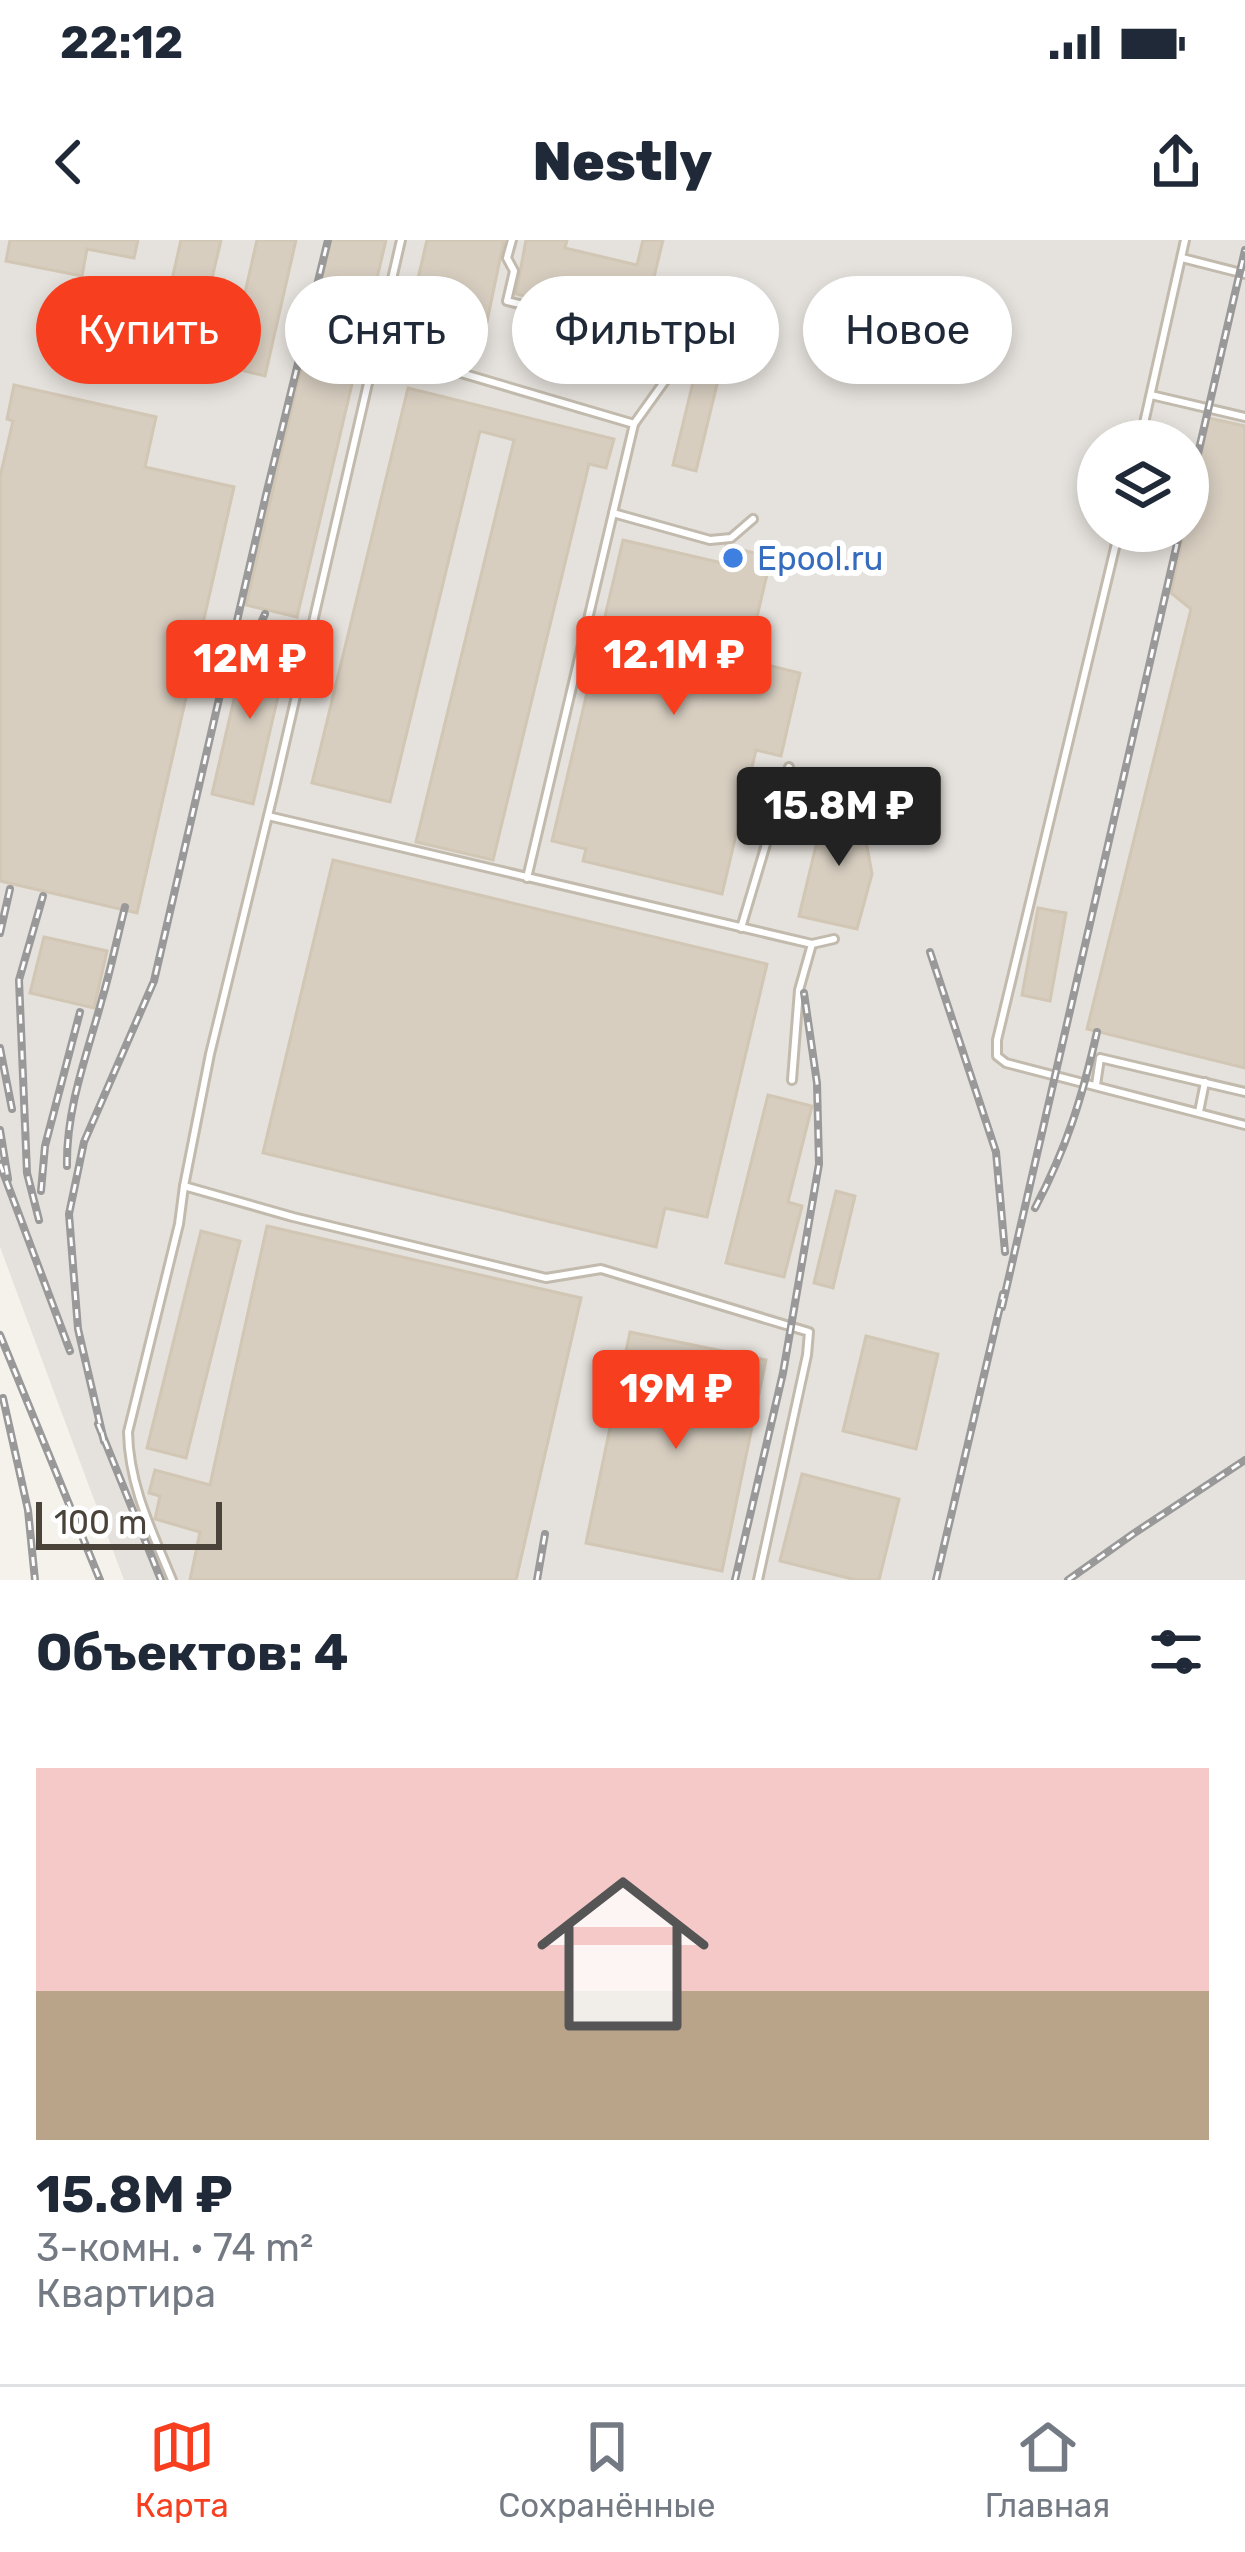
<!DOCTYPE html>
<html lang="ru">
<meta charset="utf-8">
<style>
body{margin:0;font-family:Rubik,sans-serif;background:#f2f2f3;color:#1f2937;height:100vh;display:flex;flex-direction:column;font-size:45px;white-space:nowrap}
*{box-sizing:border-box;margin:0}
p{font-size:39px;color:#747a83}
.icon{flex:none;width:66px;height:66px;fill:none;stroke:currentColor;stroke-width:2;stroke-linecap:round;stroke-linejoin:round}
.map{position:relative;height:1340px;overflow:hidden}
.side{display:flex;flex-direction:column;background:#fff;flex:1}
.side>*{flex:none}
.banner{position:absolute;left:36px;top:36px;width:1173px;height:108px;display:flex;gap:24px}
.fabs{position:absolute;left:1077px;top:180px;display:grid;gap:24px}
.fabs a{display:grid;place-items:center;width:132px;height:132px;border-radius:50%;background:#fff;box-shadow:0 6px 18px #0003;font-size:60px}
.scale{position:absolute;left:36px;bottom:30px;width:186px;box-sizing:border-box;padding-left:12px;border:6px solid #4a4339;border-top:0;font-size:33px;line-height:42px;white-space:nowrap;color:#4a4339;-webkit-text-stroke:9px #fff;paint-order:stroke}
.price{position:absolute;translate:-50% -102px;padding:0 27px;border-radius:12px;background:#f73f20;color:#fff;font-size:39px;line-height:78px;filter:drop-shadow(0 3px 6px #0008)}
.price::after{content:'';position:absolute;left:50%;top:72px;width:36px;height:27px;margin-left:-18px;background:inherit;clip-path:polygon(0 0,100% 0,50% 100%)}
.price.current{background:#222;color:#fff}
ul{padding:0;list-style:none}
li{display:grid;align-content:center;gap:24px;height:636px;padding:0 36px}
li+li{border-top:3px solid #e0e1e3}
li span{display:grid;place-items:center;height:372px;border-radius:0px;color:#555}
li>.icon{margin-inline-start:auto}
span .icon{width:216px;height:216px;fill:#fffc;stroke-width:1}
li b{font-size:51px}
h2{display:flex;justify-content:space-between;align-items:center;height:144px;padding:0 36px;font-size:51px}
.chip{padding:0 42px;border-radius:54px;background:#fff;box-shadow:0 6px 18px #0003;font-size:42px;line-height:108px}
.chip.current{background:#f73f20;color:#fff}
.status{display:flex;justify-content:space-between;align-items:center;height:84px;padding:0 60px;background:#fff;direction:ltr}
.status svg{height:33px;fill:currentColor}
header{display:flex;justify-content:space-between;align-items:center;height:156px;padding:0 36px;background:#fff;font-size:54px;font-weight:800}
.dock{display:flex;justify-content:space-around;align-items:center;height:168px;border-top:3px solid #e0e1e3;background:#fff;font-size:33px;color:#747a83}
.dock a{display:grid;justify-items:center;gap:6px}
.dock .current{color:#f73f20}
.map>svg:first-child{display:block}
.industrial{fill:#e5e1dc;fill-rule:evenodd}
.building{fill:#d7cec0;stroke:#d2c6b4;stroke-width:3}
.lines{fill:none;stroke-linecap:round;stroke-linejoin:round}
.lane-casing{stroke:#c1baad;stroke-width:12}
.lane{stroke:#fff;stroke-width:6}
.rail-casing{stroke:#999;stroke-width:8}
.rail{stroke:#fff;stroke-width:3;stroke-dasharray:9;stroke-linecap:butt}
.shop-dot{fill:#3f7fe0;stroke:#fff;stroke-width:4.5}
.labels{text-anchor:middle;stroke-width:12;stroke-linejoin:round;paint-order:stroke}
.shop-label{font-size:33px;fill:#366cbe;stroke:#fff;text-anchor:start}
</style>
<div class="status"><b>22:12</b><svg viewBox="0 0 49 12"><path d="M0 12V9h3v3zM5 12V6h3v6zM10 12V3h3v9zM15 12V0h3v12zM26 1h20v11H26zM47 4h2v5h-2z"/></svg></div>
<header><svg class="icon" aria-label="back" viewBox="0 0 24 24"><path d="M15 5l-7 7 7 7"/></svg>Nestly<svg class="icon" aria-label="share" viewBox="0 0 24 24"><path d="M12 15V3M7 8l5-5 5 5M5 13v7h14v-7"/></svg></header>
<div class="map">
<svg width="1245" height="1340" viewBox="0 0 1245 1340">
<rect width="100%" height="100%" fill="#f5f2eb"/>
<path class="industrial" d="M0,0H1245V1340H124L0,1007ZM1098,201H1188V291H1098Z"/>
<g class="building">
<polygon points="10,0 138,0 134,18 87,9 82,36 6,21"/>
<polygon points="181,0 221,0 196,106 159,97"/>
<polygon points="257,0 296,0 265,136 228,127"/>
<polygon points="331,0 386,0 297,377 246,365"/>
<polygon points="427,0 504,0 485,91 410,73"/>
<polygon points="526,0 567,0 565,8 637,25 643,0 663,0 654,37 681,44 674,71 655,66 638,138 616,133 633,61 558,43 553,63 516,54"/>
<polygon points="99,47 129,54 115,114 85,107"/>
<polygon points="711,68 734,74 696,231 673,225"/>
<polygon points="14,145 156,177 145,227 234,247 137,673 0,641 0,237 13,181 7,179"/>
<polygon points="408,148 614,199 606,228 589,224 493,620 416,602 514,200 480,191 390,562 312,543"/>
<polygon points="1209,178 1245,186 1245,828 1087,789 1191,369 1171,353 1184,291 1188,291 1188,274"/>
<polygon points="623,300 722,323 726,306 759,314 755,331 767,334 747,420 800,433 781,516 756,510 722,654 583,621 586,609 552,601"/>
<polygon points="248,399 289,409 253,564 212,554"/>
<polygon points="827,560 860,568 872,634 857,689 799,676"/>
<polygon points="333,620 767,724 707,977 665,968 656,1007 263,913"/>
<polygon points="1038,668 1066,673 1050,761 1022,755"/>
<polygon points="44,697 107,711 94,768 30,753"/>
<polygon points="768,855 812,866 788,962 802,966 784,1037 726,1023"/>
<polygon points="836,951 855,956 833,1048 814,1043"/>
<polygon points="267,986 581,1058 516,1340 190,1340 200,1292 155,1279 160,1256 149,1253 155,1230 210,1245"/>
<polygon points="201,991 240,1001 186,1218 147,1208"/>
<polygon points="630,1092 766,1120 722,1331 586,1303"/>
<polygon points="866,1096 938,1114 916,1209 843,1191"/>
<polygon points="802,1234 899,1259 879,1340 856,1340 780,1321"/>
</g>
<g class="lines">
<defs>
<g id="lane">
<polyline points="512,0 507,18 514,31 507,61 557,73 595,130"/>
<polyline points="1182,18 1245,34"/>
<polyline points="376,108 634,184 527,638"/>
<polyline points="1151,155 1245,177"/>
<polyline points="634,184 682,117"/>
<polyline points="1140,201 1185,0"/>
<polyline points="613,273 710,300 731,298 753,279"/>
<polyline points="1119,291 997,800 997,816 1006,823 1245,885"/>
<polyline points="268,576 812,704 799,750 792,840"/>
<polyline points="741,688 789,527"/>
<polyline points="812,704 834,699"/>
<polyline points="1096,845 1100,818 1245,852"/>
<polyline points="1199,872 1205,842"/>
<polyline points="184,946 293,977 546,1038 601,1029 809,1092 807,1115 758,1340"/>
<path d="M172,1340C152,1291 129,1246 128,1192L179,984L184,946L210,814L275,547L401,0"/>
</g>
</defs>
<use href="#lane" class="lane-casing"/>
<use href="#lane" class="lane"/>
<defs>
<g id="rail">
<polyline points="1188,257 1245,10"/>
<polyline points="235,441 265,374"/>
<polyline points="0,693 10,649"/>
<polyline points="930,712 996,912 1005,1012"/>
<polyline points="0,808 12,869"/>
<polyline points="0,890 8,939"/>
<polyline points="0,924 70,1111"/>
<path d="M67,926C66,868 87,815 102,759C111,729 117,698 125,667"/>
<polyline points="41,951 45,906 80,772"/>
<path d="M1035,968C1067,907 1082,858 1097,792"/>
<polyline points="39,980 27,933 19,740 43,656"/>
<polyline points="1002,1067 1180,291"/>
<polyline points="0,1095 100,1340"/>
<polyline points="3,1158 28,1270 35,1340"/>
<polyline points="98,1184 161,1340"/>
<polyline points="104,1201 78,1089 69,974 84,902 154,741 266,255 328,0"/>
<polyline points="537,1340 545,1294"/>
<polyline points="735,1340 783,1133 819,924 817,843 804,753"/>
<polyline points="936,1340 1003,1054"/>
<polyline points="1068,1340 1133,1294 1245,1220"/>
</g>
</defs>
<use href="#rail" class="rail-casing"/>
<use href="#rail" class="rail"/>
</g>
<circle class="shop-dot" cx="733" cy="318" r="12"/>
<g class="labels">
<g class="shop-label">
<text x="757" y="330">Epool.ru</text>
</g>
</g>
</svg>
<div class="fabs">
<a><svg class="icon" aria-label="layers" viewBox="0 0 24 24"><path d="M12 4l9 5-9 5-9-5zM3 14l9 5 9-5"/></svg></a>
</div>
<div class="scale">100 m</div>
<b class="price" style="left:674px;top:478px">12.1M ₽</b>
<b class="price" style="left:250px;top:482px">12M ₽</b>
<b class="price current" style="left:839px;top:629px">15.8M ₽</b>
<b class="price" style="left:676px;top:1212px">19M ₽</b>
<div class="banner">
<a class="chip current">Купить</a>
<a class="chip">Снять</a>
<a class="chip">Фильтры</a>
<a class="chip">Новое</a>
</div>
</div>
<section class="side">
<h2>Объектов: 4<svg class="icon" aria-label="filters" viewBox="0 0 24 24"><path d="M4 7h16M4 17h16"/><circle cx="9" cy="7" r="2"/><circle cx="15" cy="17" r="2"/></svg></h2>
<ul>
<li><span style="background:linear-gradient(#f6c9c9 60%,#b9a48a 0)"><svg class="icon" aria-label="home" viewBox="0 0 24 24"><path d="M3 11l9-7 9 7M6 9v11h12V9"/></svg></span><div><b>15.8M ₽</b><p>3-комн. · 74 m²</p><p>Квартира</p></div></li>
</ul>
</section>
<nav class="dock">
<a class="current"><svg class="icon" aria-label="map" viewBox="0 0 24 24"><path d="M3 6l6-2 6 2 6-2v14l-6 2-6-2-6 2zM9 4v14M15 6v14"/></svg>Карта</a>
<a><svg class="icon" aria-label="saved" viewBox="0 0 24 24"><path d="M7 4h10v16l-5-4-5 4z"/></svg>Сохранённые</a>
<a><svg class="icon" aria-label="home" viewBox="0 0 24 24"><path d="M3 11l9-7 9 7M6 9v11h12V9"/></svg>Главная</a>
</nav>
